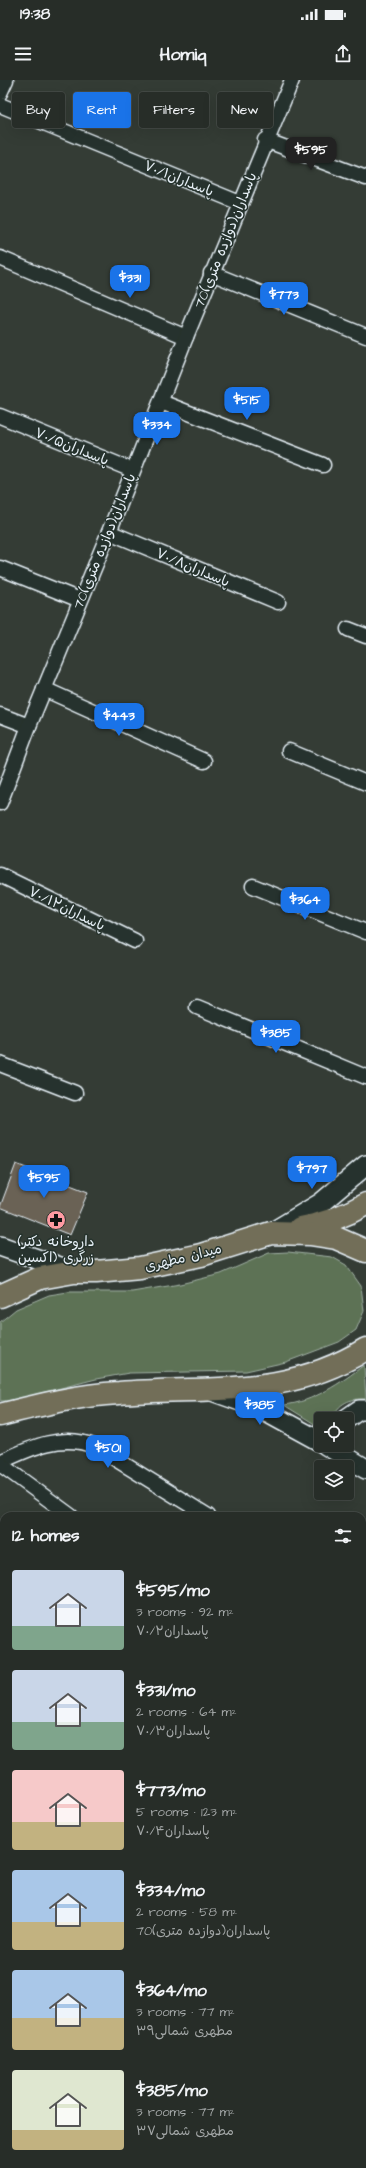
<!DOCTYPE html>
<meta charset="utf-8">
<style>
body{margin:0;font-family:"Architects Daughter","Playpen Sans Arabic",sans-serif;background:#333934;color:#f1f3f6;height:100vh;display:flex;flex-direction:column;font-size:15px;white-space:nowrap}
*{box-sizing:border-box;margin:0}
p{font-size:13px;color:#a4a8a8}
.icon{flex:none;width:22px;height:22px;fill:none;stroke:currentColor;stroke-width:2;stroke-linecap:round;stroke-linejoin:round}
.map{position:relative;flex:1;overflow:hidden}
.details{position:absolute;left:0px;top:1432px;width:366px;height:656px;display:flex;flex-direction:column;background:#272d28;border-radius:12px 12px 0 0;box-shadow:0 4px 16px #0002,0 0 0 1px #434945}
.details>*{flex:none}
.top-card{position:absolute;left:12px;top:12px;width:342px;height:36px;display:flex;gap:8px}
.tools{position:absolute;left:314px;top:1332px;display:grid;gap:8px}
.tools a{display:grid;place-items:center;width:40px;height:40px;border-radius:4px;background:#272d28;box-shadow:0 4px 16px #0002,0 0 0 1px #434945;font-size:20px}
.price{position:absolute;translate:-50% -34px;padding:0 9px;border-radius:8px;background:#1a73e8;color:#fff;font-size:13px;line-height:26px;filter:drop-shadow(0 1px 2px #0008)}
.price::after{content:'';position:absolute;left:50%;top:24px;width:12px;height:9px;margin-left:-6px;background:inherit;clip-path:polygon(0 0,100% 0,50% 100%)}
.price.current{background:#222;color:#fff}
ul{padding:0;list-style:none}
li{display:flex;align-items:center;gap:12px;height:100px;padding:0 12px}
li span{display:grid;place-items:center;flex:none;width:112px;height:80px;border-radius:4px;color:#555}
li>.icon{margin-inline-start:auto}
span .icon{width:48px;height:48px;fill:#fffc;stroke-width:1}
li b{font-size:17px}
h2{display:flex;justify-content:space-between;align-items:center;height:48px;padding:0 12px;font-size:17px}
.pill{padding:0 14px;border-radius:4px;background:#272d28;box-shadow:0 4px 16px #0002,0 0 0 1px #434945;font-size:14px;line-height:36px}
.pill.current{background:#1a73e8;color:#fff}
.status{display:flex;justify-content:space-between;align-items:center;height:28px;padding:0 20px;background:#272d28;direction:ltr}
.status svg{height:11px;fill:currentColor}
header{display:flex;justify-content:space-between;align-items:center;height:52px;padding:0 12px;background:#272d28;font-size:18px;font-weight:700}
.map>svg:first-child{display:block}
.green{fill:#5d7255;stroke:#a2b2a6}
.building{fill:#6b6255;stroke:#e8f1f8}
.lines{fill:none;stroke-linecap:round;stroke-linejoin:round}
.minor-casing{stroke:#e8f1f8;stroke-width:17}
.secondary-casing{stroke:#e8f1f8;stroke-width:22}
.primary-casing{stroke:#e8f1f8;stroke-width:25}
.minor{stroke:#26332d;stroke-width:14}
.secondary{stroke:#26332d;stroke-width:19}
.primary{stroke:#726e59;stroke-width:22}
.labels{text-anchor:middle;stroke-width:3;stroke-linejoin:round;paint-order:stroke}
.street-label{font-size:14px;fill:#e8f1f8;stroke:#26332d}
.poi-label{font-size:14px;fill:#e8f1f8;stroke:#26332d}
</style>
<div class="status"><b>19:38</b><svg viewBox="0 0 49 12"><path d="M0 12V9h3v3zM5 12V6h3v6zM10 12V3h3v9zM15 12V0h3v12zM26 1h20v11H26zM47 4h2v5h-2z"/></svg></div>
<header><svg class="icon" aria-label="menu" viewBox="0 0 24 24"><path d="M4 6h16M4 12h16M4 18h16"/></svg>Homiq<svg class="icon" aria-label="share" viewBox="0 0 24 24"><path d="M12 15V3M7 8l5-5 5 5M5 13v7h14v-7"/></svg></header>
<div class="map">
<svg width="366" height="2088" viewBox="0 0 366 2088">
<rect width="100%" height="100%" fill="#343c35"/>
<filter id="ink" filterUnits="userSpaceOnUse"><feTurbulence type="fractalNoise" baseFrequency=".025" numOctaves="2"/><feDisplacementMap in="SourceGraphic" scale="8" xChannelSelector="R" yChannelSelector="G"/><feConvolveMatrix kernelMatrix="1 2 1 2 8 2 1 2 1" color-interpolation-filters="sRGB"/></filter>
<g filter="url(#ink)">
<g class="green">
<polygon points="288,1172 332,1177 346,1185 361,1206 364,1231 356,1250 339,1262 286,1282 246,1291 129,1293 96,1299 10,1321 0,1321 0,1242 16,1229 49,1215 68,1212 132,1212 180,1204 221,1194 269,1173"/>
<path d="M364,1285L366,1319C350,1318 338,1323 332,1339H321V1348L284,1325C313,1322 341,1303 364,1285Z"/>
</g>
<polygon class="building" points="16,1084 88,1112 70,1155 0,1127"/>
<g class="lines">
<defs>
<g id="minor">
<polyline points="0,13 6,0"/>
<polyline points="0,25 240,123"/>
<polyline points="265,60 366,98"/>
<polyline points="0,178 186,257"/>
<polyline points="211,193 366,256"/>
<polyline points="161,322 323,385"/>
<polyline points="0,336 132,390"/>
<polyline points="109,452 278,522"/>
<polyline points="0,488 80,520"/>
<polyline points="348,549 366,556"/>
<polyline points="44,609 204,681"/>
<polyline points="0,635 29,646"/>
<polyline points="289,671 366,703"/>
<polyline points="0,723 29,646 109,452 186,257 292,0"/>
<polyline points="0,795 135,861"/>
<polyline points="253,806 366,852"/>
<polyline points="197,927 366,997"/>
<polyline points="0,984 75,1013"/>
<path d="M0,1382C30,1368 63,1352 96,1367L208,1436"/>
<polyline points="0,1384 71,1436"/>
<polyline points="362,1516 366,1518"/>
<polyline points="0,1715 4,1709"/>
<polyline points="362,1726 366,1729"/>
<polyline points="0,1775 4,1778"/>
<polyline points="362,1914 366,1917"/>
<polyline points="0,1973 4,1975"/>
<polyline points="362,1986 366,1988"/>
<polyline points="0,2049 4,2052"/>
<polyline points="65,2084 72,2088"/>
<polyline points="166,2088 168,2084"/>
</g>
<g id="secondary">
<polyline points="271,1153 321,1123 366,1085"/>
<polyline points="0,1166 74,1192"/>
<polyline points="209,1310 257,1327 321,1362"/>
<polyline points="346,1339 359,1330 366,1330"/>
<polyline points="326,1365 366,1389"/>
</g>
<g id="primary">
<path d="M300,1148C324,1144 345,1136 366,1124"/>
<polyline points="0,1216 40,1198 74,1192 96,1192 140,1188 201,1175 271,1153 310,1154 336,1158 366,1171"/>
<path d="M0,1335C39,1325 79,1315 119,1313C209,1306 285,1319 366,1269"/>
</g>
</defs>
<use href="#minor" class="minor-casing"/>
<use href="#secondary" class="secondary-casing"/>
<use href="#primary" class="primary-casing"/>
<use href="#minor" class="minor"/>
<use href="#secondary" class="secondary"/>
<use href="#primary" class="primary"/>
</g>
</g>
<defs>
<symbol id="pharmacy-disc" viewBox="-11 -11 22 22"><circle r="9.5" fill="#ff9aa2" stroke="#26332d"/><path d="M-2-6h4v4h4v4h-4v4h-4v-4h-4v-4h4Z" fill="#111"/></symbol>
</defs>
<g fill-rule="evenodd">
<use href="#pharmacy-disc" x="45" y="1129" width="22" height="22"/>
</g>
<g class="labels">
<g class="street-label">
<text transform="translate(179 98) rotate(22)" y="5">پاسداران۷۰/۱</text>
<text transform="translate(225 160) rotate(-68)" y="5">70پاسداران(دوازده متری)</text>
<text transform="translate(72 366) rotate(22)" y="5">پاسداران۷۰/۵</text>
<text transform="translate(104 461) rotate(-68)" y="5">70پاسداران(دوازده متری)</text>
<text transform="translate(193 487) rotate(23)" y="5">پاسداران۷۰/۸</text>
<text transform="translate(67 828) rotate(26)" y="5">پاسداران۷۰/۱۲</text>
<text transform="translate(183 1177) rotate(-14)" y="5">میدان مطهری</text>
</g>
<g class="poi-label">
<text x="56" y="1166">(داروخانه دکتر<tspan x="56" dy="16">زرگری (اکسین</tspan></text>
</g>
</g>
</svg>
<div class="tools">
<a><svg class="icon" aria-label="locate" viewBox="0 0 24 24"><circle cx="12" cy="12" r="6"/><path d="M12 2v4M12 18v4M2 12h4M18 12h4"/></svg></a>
<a><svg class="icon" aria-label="layers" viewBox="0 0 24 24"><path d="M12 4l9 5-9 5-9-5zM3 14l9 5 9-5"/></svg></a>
</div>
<b class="price current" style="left:311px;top:91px">$595</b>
<b class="price" style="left:130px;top:219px">$331</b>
<b class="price" style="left:284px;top:236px">$773</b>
<b class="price" style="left:247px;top:341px">$515</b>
<b class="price" style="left:157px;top:366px">$334</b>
<b class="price" style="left:119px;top:657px">$443</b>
<b class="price" style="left:305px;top:841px">$364</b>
<b class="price" style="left:276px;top:974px">$385</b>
<b class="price" style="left:312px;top:1110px">$797</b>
<b class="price" style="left:44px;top:1119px">$595</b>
<b class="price" style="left:260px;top:1346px">$385</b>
<b class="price" style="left:108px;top:1389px">$501</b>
<div class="top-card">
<a class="pill">Buy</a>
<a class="pill current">Rent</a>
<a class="pill">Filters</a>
<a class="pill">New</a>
</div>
<section class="details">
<h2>12 homes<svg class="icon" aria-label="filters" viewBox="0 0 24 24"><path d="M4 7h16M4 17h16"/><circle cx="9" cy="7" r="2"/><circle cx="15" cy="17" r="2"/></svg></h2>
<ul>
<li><span style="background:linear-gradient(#c9d6e8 70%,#7fa58c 0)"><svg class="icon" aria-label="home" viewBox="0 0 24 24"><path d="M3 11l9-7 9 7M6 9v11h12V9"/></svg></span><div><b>$595/mo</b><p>3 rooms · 92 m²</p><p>پاسداران۷۰/۲</p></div></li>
<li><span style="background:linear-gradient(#c9d6e8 65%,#7fa58c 0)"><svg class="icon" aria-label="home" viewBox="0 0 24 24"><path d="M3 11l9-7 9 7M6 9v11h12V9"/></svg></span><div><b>$331/mo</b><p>2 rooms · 64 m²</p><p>پاسداران۷۰/۳</p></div></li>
<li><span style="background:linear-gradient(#f6c9c9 65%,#c2b280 0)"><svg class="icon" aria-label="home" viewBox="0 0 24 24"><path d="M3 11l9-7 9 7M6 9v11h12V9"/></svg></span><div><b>$773/mo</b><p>5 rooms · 123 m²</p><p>پاسداران۷۰/۴</p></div></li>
<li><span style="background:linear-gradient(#a9c7e8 65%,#c2b280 0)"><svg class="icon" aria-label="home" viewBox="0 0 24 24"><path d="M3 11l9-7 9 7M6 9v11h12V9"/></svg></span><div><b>$334/mo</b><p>2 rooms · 58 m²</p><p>70پاسداران(دوازده متری)</p></div></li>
<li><span style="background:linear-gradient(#a9c7e8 60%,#c2b280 0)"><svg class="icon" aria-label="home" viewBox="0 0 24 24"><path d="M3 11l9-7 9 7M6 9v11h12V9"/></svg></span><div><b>$364/mo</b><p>3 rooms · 77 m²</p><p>مطهرى شمالى۳۹</p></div></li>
<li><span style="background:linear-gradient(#dfe7d0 75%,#c2b280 0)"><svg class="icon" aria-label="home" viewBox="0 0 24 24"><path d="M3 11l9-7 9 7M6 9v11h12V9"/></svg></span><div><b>$385/mo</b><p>3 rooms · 77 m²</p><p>مطهرى شمالى۳۷</p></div></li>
</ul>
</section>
</div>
